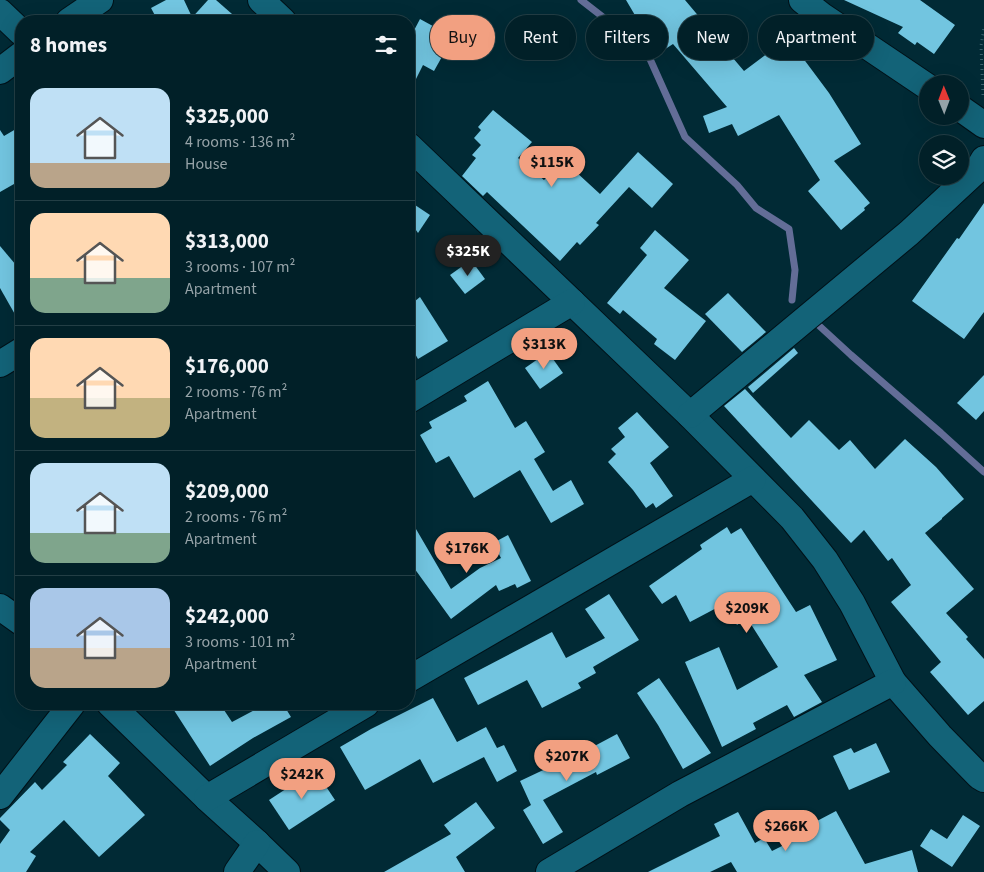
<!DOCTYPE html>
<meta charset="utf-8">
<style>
body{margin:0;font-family:"Source Sans 3",sans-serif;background:#0b2830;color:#f1f3f6;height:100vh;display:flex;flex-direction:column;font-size:19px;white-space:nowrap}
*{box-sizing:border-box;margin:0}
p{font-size:16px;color:#96a3a8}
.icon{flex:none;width:28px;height:28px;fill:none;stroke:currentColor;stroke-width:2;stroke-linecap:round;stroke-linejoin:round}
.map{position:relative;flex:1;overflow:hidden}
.details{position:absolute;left:15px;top:15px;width:400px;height:695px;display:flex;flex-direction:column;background:#012028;border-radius:20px;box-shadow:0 5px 20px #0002,0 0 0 1px #233e45}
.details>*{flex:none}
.top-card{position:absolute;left:430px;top:15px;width:475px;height:45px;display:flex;gap:10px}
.needle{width:32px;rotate:359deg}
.buttons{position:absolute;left:919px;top:75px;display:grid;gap:10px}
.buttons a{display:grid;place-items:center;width:50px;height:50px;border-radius:50%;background:#012028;box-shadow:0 5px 20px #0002,0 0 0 1px #233e45;font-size:25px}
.price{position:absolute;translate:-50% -42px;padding:0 11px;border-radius:18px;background:#f2a081;color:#111;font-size:16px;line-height:32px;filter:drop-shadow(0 1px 2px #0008)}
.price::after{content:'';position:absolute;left:50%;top:30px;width:15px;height:11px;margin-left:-8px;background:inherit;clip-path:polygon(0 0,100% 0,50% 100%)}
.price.on{background:#222;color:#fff}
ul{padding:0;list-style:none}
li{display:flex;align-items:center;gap:15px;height:125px;padding:0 15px}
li+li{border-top:1px solid #233e45}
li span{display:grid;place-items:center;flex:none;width:140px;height:100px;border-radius:15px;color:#555}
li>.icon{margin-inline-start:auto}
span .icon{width:60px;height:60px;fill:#fffc;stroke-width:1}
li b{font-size:21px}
h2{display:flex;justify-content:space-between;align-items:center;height:60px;padding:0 15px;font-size:21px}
.tag{padding:0 18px;border-radius:22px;background:#012028;box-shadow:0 5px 20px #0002,0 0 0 1px #233e45;font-size:18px;line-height:45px}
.tag.on{background:#f2a081;color:#111}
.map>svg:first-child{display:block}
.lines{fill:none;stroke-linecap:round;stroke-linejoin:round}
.stream{stroke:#636d97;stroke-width:7}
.building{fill:#72c5e0}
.street-casing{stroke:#001118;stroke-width:28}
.path{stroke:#3c636e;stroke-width:3;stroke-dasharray:1 4;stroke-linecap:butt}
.street{stroke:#136378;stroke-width:26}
</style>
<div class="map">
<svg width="984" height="872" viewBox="0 0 984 872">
<rect width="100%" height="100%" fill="#012a35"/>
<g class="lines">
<g class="stream">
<polyline points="581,0 617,28 650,59 685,137 737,185 756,208 789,229 795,270 792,300"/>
<polyline points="814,321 851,355 941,433 984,472"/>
</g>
</g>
<g class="building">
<polygon points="166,0 184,0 191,15 178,21 158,21 151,8"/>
<polygon points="208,0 216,0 240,21 189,21"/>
<polygon points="626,0 685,0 701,19 704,16 719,33 715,37 744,71 788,38 829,93 861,144 834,161 870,203 864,208 865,210 841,230 808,191 820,180 779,115 738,136 732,124 709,133 703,116 727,107 673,44 656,55 635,25 639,22"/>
<polygon points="844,0 920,0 955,25 934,54 917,42 915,45 898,33 903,27"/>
<polygon points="420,19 453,37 434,71 423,65 409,93 409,40"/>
<polygon points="493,110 532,142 518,158 544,180 563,160 600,194 638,152 673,184 652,208 629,187 596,223 599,225 580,245 577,242 560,261 487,192 483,196 462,176 476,158 472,155 481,145 474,138 481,130 478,127"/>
<polygon points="21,126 21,150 14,154 21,167 21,180 0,192 0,130 4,136"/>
<polygon points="409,201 430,215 418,233 409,220"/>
<polygon points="984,203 984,312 964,339 912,301 957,238 959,239"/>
<polygon points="655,230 689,260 664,288 706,321 675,360 654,344 657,339 623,310 620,314 607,303 647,255 640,248"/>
<polygon points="0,246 21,271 21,325 0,288"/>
<polygon points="471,260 485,279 465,294 450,275"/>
<polygon points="728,293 766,332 742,352 705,314"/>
<polygon points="420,297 448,341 418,359 409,343 409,306"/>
<polygon points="794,348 798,353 753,393 748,387"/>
<polygon points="548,352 563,373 540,389 525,368"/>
<polygon points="984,375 984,411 976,420 957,403"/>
<polygon points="488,381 515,428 526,421 545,452 534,459 553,491 571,480 584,504 551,523 520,470 474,498 449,456 436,463 420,435 432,428 429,422 467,401 464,396"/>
<polygon points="745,389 791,438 809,420 839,450 850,440 875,469 905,439 936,467 964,499 942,518 942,519 925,533 974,589 946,613 968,637 966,639 984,659 984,701 968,715 930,672 941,662 891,602 911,585 892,558 888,561 864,530 851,543 724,406"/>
<polygon points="637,412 669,447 650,463 673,496 656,508 653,503 646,508 633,490 608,462 616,454 611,449 625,437 618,428"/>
<polygon points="409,517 451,589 480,568 501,558 493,543 508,535 531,581 517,588 515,584 499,591 496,585 451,619 409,561"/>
<polygon points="727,527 731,534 741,528 796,612 810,605 837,660 804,675 822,702 794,717 787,705 753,723 756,729 722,747 685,662 719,647 737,690 778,667 747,618 737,625 724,604 690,622 676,595 662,604 649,586 702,549 700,545"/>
<polygon points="609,594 639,640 593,667 596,673 578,683 581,688 542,708 527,680 478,705 464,678 552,632 566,658 605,638 585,609"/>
<polygon points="659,678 711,753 683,769 658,725 637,693"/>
<polygon points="433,698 457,742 486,727 497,748 504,745 517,771 497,782 484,757 433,783 420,759 365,790 340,747 371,729"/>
<polygon points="170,704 220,704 232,722 266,704 283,704 291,717 253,738 210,766"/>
<polygon points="90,734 120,763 108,776 145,815 99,857 64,820 30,852 36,856 26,872 0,872 0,844 10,830 0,820 0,818 35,782 42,790 67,765 63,762"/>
<polygon points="617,734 630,758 597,775 596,772 543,800 563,832 543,844 523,810 531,805 520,781 556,764 557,766"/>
<polygon points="876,743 890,772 849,790 833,756 851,748 854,753"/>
<polygon points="315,770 335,800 289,830 269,800"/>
<polygon points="476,802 495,828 456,857 465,872 384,872 451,834 444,825"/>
<polygon points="836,811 865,864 912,850 918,872 737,872 731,862 710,872 648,872 720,836 714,824 738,812 755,843 764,838 772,851 800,837 798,831"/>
<polygon points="963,815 980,826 952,867 920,846 931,829 947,839"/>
</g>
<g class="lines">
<defs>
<g id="street">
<polyline points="261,0 283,21"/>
<polyline points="802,0 821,15 928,87"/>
<polyline points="0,12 21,32"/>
<polyline points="69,21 100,0"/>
<polyline points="0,71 21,55"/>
<polyline points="960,108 984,125"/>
<polyline points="409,146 690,415 792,518 825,560 852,603 893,682 940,736 979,776 984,779"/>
<polyline points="0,364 21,351"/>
<polyline points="409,400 572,302"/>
<polyline points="690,415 909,233 978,169 984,159"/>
<polyline points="0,607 21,622"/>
<polyline points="409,679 753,479"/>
<polyline points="110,704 207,798 257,843 287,872"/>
<polyline points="0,796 72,704"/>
<polyline points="207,798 366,704"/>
<polyline points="237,872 257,843"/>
<polyline points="549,872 680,794 893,682"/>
</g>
</defs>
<use href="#street" class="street-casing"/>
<polyline class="path" points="983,95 981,46 984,28"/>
<use href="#street" class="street"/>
</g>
</svg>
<div class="buttons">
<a><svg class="needle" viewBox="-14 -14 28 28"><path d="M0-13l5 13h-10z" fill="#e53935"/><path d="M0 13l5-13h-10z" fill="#96a3a8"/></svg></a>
<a><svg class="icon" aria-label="layers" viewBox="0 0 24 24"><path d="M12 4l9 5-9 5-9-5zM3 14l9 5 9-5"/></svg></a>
</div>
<b class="price" style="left:552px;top:188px">$115K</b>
<b class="price on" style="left:468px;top:277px">$325K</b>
<b class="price" style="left:544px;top:370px">$313K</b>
<b class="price" style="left:467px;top:574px">$176K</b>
<b class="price" style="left:747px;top:634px">$209K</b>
<b class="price" style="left:567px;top:782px">$207K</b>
<b class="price" style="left:302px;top:800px">$242K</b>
<b class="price" style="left:786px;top:852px">$266K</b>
<div class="top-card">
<a class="tag on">Buy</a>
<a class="tag">Rent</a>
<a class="tag">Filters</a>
<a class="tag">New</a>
<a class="tag">Apartment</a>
</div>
<section class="details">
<h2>8 homes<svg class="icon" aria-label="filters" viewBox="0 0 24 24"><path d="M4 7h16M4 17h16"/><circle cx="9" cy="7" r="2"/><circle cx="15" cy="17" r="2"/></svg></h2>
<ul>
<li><span style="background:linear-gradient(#bfe0f5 75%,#b9a48a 0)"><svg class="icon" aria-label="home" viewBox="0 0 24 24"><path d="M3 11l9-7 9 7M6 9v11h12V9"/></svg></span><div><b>$325,000</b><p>4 rooms · 136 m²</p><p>House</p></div></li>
<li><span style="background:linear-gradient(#ffd9b3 65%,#7fa58c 0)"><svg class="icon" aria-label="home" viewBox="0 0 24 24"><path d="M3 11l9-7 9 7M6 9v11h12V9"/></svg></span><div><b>$313,000</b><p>3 rooms · 107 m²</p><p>Apartment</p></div></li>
<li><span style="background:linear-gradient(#ffd9b3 60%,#c2b280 0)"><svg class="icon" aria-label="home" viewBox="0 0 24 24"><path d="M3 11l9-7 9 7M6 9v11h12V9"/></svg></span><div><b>$176,000</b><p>2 rooms · 76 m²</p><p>Apartment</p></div></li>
<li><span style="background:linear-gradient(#bfe0f5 70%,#7fa58c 0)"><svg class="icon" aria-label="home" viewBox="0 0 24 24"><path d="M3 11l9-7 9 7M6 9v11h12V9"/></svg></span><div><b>$209,000</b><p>2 rooms · 76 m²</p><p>Apartment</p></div></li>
<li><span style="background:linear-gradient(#a9c7e8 60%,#b9a48a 0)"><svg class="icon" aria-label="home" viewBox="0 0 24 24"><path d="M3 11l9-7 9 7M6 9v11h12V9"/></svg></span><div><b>$242,000</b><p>3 rooms · 101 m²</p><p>Apartment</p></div></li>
</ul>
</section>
</div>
